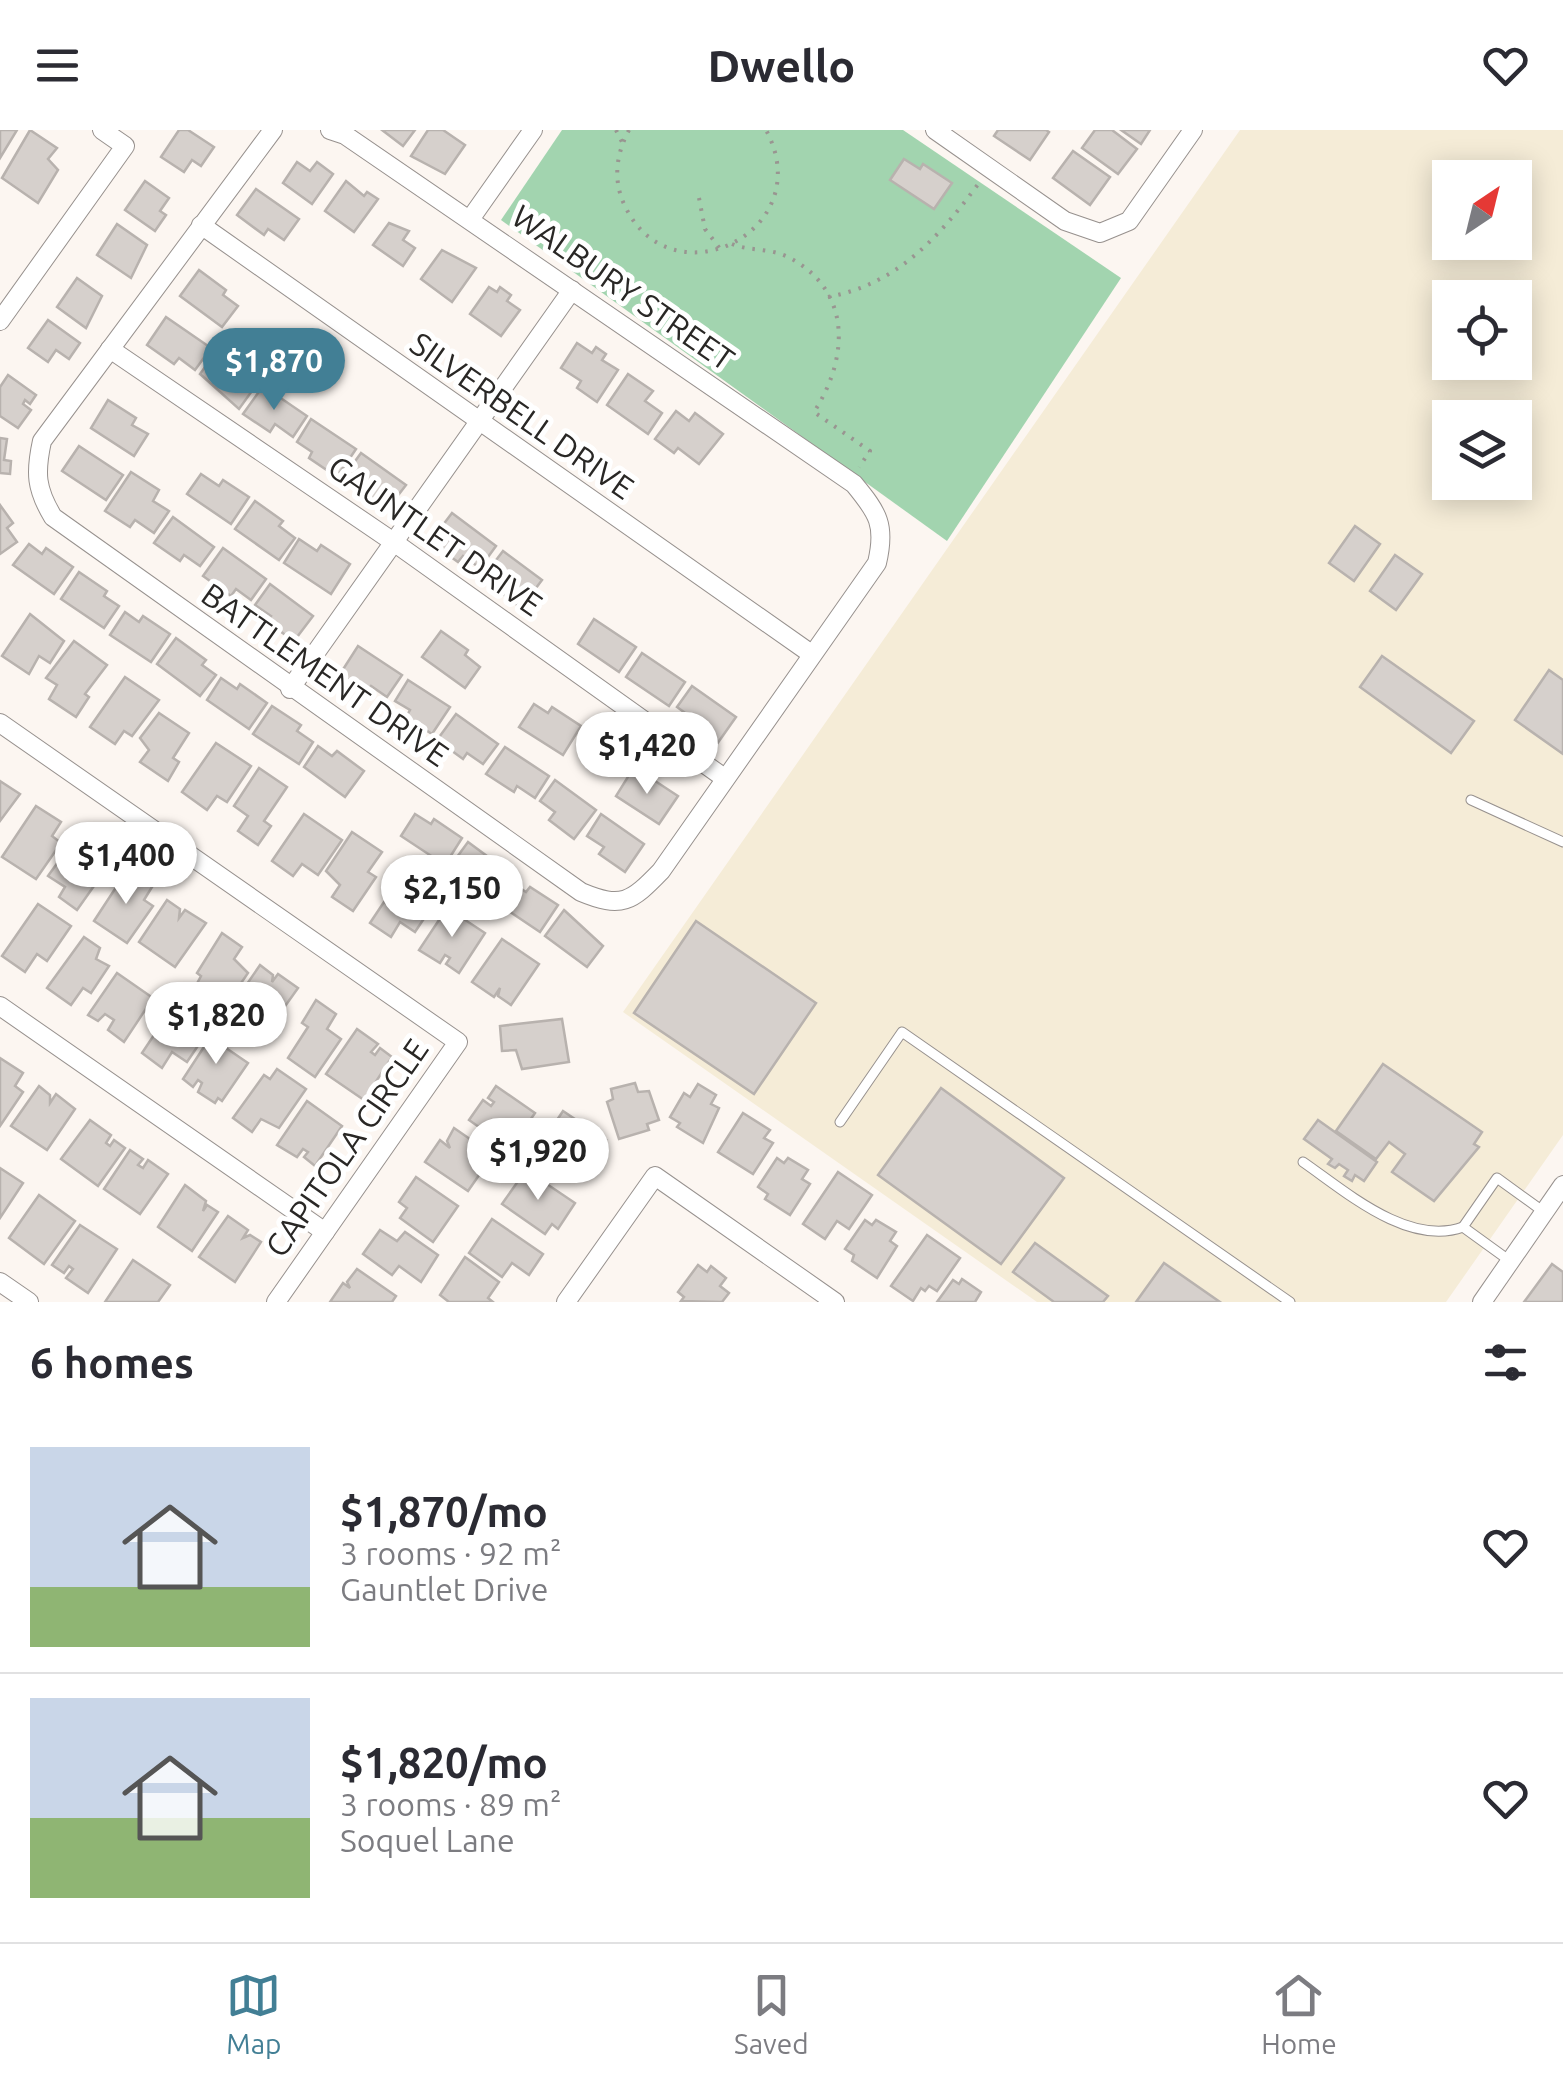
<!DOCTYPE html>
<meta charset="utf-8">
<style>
body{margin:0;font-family:Ubuntu,sans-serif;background:#f2f2f3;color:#2b2b33;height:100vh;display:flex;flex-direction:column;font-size:38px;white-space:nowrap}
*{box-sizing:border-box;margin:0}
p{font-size:32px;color:#7c7c81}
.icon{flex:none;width:55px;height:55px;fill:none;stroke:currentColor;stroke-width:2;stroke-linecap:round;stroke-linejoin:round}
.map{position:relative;height:1172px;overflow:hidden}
.sheet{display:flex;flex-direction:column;background:#fff;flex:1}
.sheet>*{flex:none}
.needle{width:65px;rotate:35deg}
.controls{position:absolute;left:1432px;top:30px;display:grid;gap:20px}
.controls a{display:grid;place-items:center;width:100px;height:100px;border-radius:0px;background:#fff;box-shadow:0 5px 25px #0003;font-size:50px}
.price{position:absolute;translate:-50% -85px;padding:0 22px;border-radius:35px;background:#fff;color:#222;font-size:32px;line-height:65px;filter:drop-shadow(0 2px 5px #0008)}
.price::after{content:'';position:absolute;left:50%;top:60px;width:30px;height:22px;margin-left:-15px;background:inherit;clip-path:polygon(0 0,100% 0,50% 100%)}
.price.active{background:#427f95;color:#fff}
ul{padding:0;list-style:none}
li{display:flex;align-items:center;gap:30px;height:250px;padding:0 30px}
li+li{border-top:2px solid #e1e1e2}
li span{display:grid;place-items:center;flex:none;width:280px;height:200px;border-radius:0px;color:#555}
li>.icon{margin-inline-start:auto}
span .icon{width:120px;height:120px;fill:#fffc;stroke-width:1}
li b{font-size:42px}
h2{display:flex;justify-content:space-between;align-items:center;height:120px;padding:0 30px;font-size:42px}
header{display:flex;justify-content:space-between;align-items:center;height:130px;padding:0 30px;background:#fff;font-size:45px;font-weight:700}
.menu{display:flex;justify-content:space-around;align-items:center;height:140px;border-top:2px solid #e1e1e2;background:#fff;font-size:28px;color:#7c7c81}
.menu a{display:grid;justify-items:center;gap:5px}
.menu .active{color:#427f95}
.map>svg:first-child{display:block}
.industrial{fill:#f5ecd7;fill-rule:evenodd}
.green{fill:#a2d4af}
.building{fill:#d6d0cc;stroke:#b8b2ae;stroke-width:2.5}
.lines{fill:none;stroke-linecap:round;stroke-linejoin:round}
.lane-casing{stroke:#97918e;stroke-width:11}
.street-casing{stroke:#97918e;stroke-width:20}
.path{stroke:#999591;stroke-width:4;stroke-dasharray:2.5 8;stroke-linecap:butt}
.lane{stroke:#fff;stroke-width:9}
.street{stroke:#fff;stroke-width:18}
.labels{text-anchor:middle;stroke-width:10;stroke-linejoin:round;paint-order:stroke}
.street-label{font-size:32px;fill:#292725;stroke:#fff}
</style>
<header><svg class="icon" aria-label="menu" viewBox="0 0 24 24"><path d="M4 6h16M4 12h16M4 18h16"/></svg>Dwello<svg class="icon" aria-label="heart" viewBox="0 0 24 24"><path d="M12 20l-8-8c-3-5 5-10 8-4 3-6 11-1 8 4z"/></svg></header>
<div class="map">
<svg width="1563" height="1172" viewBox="0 0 1563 1172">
<rect width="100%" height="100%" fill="#fcf6f1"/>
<path class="industrial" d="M1240,0H1563V1005L1446,1172H1037L623,882ZM1450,48H1515V112H1450ZM1450,168H1515V232H1450ZM1450,288H1515V352H1450Z"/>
<polygon class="green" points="562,0 903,0 1121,148 947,411 501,90"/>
<g class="building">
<polygon points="0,0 17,0 0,28"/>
<polygon points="30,0 57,18 48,29 58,40 38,73 2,48"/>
<polygon points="179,0 188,0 214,17 201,36 192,30 184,42 161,27"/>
<polygon points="382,0 415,0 403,16"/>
<polygon points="428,0 443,0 465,15 445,44 411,26"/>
<polygon points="998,0 1046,0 1049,2 1030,30 994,6"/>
<polygon points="1095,0 1112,0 1137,19 1118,44 1082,18"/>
<polygon points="1121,0 1150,0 1141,14"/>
<polygon points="1073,21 1110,47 1090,75 1053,48"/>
<polygon points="904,29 920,39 923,34 952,53 934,79 890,50"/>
<polygon points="297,32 310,41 317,32 333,44 312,74 283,53"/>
<polygon points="145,51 169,68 160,81 166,85 155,101 125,80"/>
<polygon points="346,51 364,66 367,62 378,69 354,102 325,81"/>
<polygon points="256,59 299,89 284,110 268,99 264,105 237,85"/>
<polygon points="389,93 409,101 403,110 415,118 403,136 373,115"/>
<polygon points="117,94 147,115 131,148 97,125"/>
<polygon points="442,120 476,138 452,172 421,149"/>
<polygon points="199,140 226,160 223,165 238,176 222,197 180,166"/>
<polygon points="77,148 102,166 86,198 57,177"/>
<polygon points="489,157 497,162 500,157 511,165 507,171 520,180 501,206 470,184"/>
<polygon points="166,187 211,218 195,240 179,228 174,234 147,215"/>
<polygon points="48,190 80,213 69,229 56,220 48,232 28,218"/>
<polygon points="577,213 592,223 596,217 606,224 602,230 618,240 597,272 577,258 581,251 561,238"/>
<polygon points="215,223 257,254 239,279 200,244"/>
<polygon points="628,244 653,261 645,271 662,283 648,304 607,275"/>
<polygon points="8,245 36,265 30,274 25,270 23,274 31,280 18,298 0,286 0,257"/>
<polygon points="263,256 307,286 293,307 275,294 270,302 243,284"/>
<polygon points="108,270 136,288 132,295 148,304 134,326 91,298"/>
<polygon points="676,281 689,291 695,283 723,304 699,334 678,318 674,323 655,309"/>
<polygon points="311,289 356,319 337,347 309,328 312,322 297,312"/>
<polygon points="0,308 7,309 4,330 11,331 10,344 0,343"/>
<polygon points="79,316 123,345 106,370 62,341"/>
<polygon points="361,323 406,355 386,381 342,349"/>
<polygon points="131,342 159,360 153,371 169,381 154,403 135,390 130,397 105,381"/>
<polygon points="201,344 219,356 223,350 249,367 231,394 187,364"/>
<polygon points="255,371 283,391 279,396 295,408 279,430 235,399"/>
<polygon points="0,375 13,393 7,398 17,412 0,424"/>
<polygon points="452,383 496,416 480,438 463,426 458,432 430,412"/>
<polygon points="173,387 214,417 200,436 184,425 180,431 154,413"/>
<polygon points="1355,396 1380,414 1354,451 1329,433"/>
<polygon points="299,409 317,421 321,415 350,434 331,464 284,433"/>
<polygon points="29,414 42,424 46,418 73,437 54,464 13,435"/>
<polygon points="223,418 266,449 251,470 236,459 231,466 203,446"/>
<polygon points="503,421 542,450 521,478 495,458 499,451 487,442"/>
<polygon points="1395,425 1422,444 1396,480 1370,461"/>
<polygon points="79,442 107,461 104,466 119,476 104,498 61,469"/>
<polygon points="270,454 313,486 294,511 267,492 271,486 255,475"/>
<polygon points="125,482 139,492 143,486 170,504 151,532 110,505"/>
<polygon points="30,484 64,511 50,533 39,526 29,544 2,526"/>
<polygon points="594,489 636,517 619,542 578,514"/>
<polygon points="441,501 468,520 465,525 480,537 465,558 422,527"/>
<polygon points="176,508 206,530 202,535 216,545 200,566 157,534"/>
<polygon points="74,511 107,535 85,564 89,567 76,587 49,569 57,555 46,548"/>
<polygon points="358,516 402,545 387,567 371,556 367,561 340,544"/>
<polygon points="642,523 685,552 669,576 626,547"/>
<polygon points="1382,526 1474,591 1451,623 1360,557"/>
<polygon points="1549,540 1563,550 1563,624 1515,590"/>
<polygon points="125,547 159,570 132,606 124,601 115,614 90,597"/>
<polygon points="221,548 237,559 240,554 267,573 249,599 207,570"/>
<polygon points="408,550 450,577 432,604 406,587 410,580 395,571"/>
<polygon points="692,556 736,587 717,614 688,593 692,588 677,577"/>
<polygon points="534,574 548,583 552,577 581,596 563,625 519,597"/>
<polygon points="272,576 301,595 297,601 313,612 299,634 253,604"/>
<polygon points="159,583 189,603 173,628 179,632 168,651 140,632 149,620 140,608"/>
<polygon points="456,584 498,614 483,634 467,623 463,629 437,610"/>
<polygon points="216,613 251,636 227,672 217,666 207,680 182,662"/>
<polygon points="318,616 332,626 337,621 364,641 345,667 304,637"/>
<polygon points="505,617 549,646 535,668 517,656 514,662 486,644"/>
<polygon points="259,638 287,657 264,691 271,696 258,715 238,701 248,686 234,676"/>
<polygon points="631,642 646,652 649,647 678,666 659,694 616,666"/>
<polygon points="555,650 596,680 574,709 549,690 555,682 540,671"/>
<polygon points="0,651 20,664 0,691"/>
<polygon points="36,676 61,692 52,706 61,713 36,749 2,727"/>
<polygon points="304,684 342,710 318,745 302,734 293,746 272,731"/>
<polygon points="415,684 431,694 434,689 462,708 445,735 401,706"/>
<polygon points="601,684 644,714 625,742 599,724 604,717 587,706"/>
<polygon points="352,702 382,722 368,742 376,747 353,781 332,767 340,755 326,741"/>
<polygon points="88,712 113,729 77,780 59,767 65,757 48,746 66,721 75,728"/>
<polygon points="468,712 495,732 491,736 507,749 491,770 449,738"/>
<polygon points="128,739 152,757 144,770 153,776 127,813 94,791"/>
<polygon points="414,745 441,763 415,802 400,792 391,807 370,793 384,772 392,777"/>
<polygon points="511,752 526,762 530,757 558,775 540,802 497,773"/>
<polygon points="167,770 180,779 179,788 185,780 206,793 175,837 139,812"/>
<polygon points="38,774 71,796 47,831 37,824 25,842 2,826"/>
<polygon points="447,778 485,803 459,843 446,834 450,828 445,825 440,833 419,820"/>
<polygon points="564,780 603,816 587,837 545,806"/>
<polygon points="696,791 816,873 754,964 634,883"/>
<polygon points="222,803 242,817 234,829 248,843 222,881 193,861 201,846 197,843"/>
<polygon points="84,807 100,818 96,829 109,836 91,863 83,858 71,875 47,858"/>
<polygon points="502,809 539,834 511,875 498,866 500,858 494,867 472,852"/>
<polygon points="260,835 273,845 272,852 278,844 298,858 268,900 232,876"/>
<polygon points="117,843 153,868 124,912 108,900 114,890 105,884 98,891 88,885"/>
<polygon points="316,870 336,884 327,899 341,909 315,947 288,928 308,897 302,893"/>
<polygon points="185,876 212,895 187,932 172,922 162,938 142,923 156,902 164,908"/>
<polygon points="562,889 569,932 522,939 516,920 502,921 500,896"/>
<polygon points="217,897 234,907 226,918 248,933 222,971 218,968 215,973 198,962 202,953 198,950 193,957 183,949"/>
<polygon points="357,899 378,914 371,922 375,925 380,918 392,927 364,970 326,944"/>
<polygon points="0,928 23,943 15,956 23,962 0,996"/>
<polygon points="1383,934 1482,1002 1474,1014 1479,1017 1434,1071 1392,1042 1405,1024 1389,1012 1376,1029 1336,1001"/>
<polygon points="277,939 306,959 279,998 261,989 252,1002 233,988 264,945 270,949"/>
<polygon points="635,953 638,962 649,961 659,990 647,994 649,1000 619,1009 607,972 613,969 611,959"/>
<polygon points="698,954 716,965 711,974 719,978 703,1013 677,997 680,993 670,987 684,963 690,967"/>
<polygon points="39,956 50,965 50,973 56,964 75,979 47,1020 11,996"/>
<polygon points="496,956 535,983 510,1019 469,990 483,970 491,976 494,972 488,968"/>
<polygon points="941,958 1064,1048 1001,1134 878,1045"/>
<polygon points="307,971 342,996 315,1036 304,1027 308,1022 303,1019 297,1027 277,1015"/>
<polygon points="563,981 606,1010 591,1037 585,1033 578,1042 541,1014"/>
<polygon points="743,983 770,1000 764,1008 773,1013 753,1044 718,1022"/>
<polygon points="90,990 111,1005 106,1013 110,1016 114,1010 125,1018 98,1056 61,1029"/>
<polygon points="1318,990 1377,1032 1364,1051 1355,1045 1352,1051 1344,1046 1348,1040 1339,1034 1335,1038 1328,1034 1332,1029 1304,1009"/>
<polygon points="454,998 493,1025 468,1061 425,1032 440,1010 450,1018 447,1011"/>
<polygon points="130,1020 143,1029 138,1035 143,1038 148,1030 168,1044 140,1084 104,1059"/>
<polygon points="777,1028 784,1033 788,1028 808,1040 802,1049 810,1054 790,1085 765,1069 768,1064 758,1057"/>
<polygon points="0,1038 23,1053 0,1088"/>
<polygon points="526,1040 575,1073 558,1099 552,1094 545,1104 502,1074"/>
<polygon points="838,1042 872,1065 849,1099 837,1091 825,1109 803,1094"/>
<polygon points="416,1047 458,1076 433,1112 400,1088 407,1078 399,1072"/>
<polygon points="185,1055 206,1071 203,1081 207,1075 218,1082 192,1121 158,1097"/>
<polygon points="39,1065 75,1091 44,1134 9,1108"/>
<polygon points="228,1086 248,1100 243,1108 250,1105 261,1112 235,1152 199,1127"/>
<polygon points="492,1089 543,1124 529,1145 512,1133 502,1147 469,1123"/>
<polygon points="865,1090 872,1095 876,1090 896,1102 890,1111 897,1116 877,1148 852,1131 854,1125 845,1119"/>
<polygon points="80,1095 117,1119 88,1163 66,1148 73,1139 69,1136 64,1143 52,1135"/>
<polygon points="380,1100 397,1111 405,1102 438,1125 421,1152 399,1136 392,1145 363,1124"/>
<polygon points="927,1105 960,1128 937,1161 929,1156 925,1161 921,1158 913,1171 891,1156"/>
<polygon points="1035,1113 1108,1166 1103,1172 1054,1172 1013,1142"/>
<polygon points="465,1127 499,1152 488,1168 493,1172 449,1172 440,1165"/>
<polygon points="133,1130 170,1155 158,1172 105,1172"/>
<polygon points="1164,1133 1220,1172 1136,1172"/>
<polygon points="1552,1134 1563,1142 1563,1172 1524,1172"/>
<polygon points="698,1135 707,1142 711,1136 726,1148 720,1156 729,1163 722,1172 681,1171 684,1167 678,1162"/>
<polygon points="357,1139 396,1166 392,1172 330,1172 343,1153 350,1158 347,1152"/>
<polygon points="962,1149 981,1162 975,1172 937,1172 953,1150 959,1154"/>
</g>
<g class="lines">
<defs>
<g id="lane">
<polyline points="1471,670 1563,712"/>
<polyline points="840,992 902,902 1290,1172"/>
<path d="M1303,1032C1345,1061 1408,1117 1463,1097"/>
<polyline points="1510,1131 1463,1097 1497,1048 1544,1082"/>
</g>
<g id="street">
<path d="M273,0L42,311C35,343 36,359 53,387L581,762C622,779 631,772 661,741L877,433C886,395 878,383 854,354L345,5L330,0"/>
<polyline points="935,0 1065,91 1100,103 1129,91 1193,0"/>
<polyline points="471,88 533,0"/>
<polyline points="201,95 810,523"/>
<polyline points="0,191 125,16 102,0"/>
<polyline points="110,219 395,413 723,647"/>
<polyline points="290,559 572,160"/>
<polyline points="0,593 458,912 276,1172"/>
<polyline points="0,876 325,1102"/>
<polyline points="0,1152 29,1172"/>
<polyline points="566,1172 655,1046 835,1172"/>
<polyline points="1482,1172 1563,1055"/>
</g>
</defs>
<use href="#lane" class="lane-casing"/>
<use href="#street" class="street-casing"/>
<g class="path">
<polyline points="616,0 622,12"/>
<path d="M629,0C616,24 613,50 624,74C669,175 821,102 766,0"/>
<polyline points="699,68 705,99 721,120"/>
<path d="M732,114C749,121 768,118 786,126C853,159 849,228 814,282L870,321L859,337"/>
<path d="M828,167C898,154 939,107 979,53"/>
</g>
<use href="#lane" class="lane"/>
<use href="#street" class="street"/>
</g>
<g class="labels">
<g class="street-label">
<text transform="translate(623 158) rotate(35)" y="11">WALBURY STREET</text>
<text transform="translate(522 286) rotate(35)" y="11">SILVERBELL DRIVE</text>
<text transform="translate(435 406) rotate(35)" y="11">GAUNTLET DRIVE</text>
<text transform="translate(325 545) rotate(35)" y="11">BATTLEMENT DRIVE</text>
<text transform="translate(347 1018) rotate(-55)" y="11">CAPITOLA CIRCLE</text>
</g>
</g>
</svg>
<div class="controls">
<a><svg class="needle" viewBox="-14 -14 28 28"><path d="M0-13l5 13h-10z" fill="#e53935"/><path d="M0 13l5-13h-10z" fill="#7c7c81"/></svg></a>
<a><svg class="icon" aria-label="locate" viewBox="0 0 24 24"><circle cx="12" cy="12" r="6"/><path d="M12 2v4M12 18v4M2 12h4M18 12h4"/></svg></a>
<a><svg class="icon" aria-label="layers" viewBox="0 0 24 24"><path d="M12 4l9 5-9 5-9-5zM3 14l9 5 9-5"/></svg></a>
</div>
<b class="price active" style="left:274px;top:283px">$1,870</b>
<b class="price" style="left:647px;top:667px">$1,420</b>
<b class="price" style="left:126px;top:777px">$1,400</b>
<b class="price" style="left:452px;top:810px">$2,150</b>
<b class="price" style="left:216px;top:937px">$1,820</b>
<b class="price" style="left:538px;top:1073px">$1,920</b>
</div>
<section class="sheet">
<h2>6 homes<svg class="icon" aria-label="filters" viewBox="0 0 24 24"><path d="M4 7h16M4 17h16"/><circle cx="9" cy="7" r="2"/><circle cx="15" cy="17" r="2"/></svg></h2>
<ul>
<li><span style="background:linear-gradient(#c9d6e8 70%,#8fb573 0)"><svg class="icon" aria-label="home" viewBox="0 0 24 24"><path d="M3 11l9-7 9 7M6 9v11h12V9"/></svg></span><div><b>$1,870/mo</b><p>3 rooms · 92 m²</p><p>Gauntlet Drive</p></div><svg class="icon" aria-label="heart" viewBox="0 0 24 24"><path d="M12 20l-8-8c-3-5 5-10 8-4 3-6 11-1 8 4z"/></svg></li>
<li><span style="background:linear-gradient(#c9d6e8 60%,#8fb573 0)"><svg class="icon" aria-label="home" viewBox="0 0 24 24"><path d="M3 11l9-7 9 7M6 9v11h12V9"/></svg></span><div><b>$1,820/mo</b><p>3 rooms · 89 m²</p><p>Soquel Lane</p></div><svg class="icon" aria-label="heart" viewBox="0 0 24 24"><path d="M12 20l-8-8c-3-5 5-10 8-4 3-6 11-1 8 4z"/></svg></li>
</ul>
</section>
<nav class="menu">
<a class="active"><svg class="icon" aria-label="map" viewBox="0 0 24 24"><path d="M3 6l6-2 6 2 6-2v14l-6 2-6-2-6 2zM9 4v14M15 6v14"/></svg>Map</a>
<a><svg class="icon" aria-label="saved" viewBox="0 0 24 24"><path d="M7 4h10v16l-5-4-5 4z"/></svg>Saved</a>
<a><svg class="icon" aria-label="home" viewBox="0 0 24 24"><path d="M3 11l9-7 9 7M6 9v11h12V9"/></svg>Home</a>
</nav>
